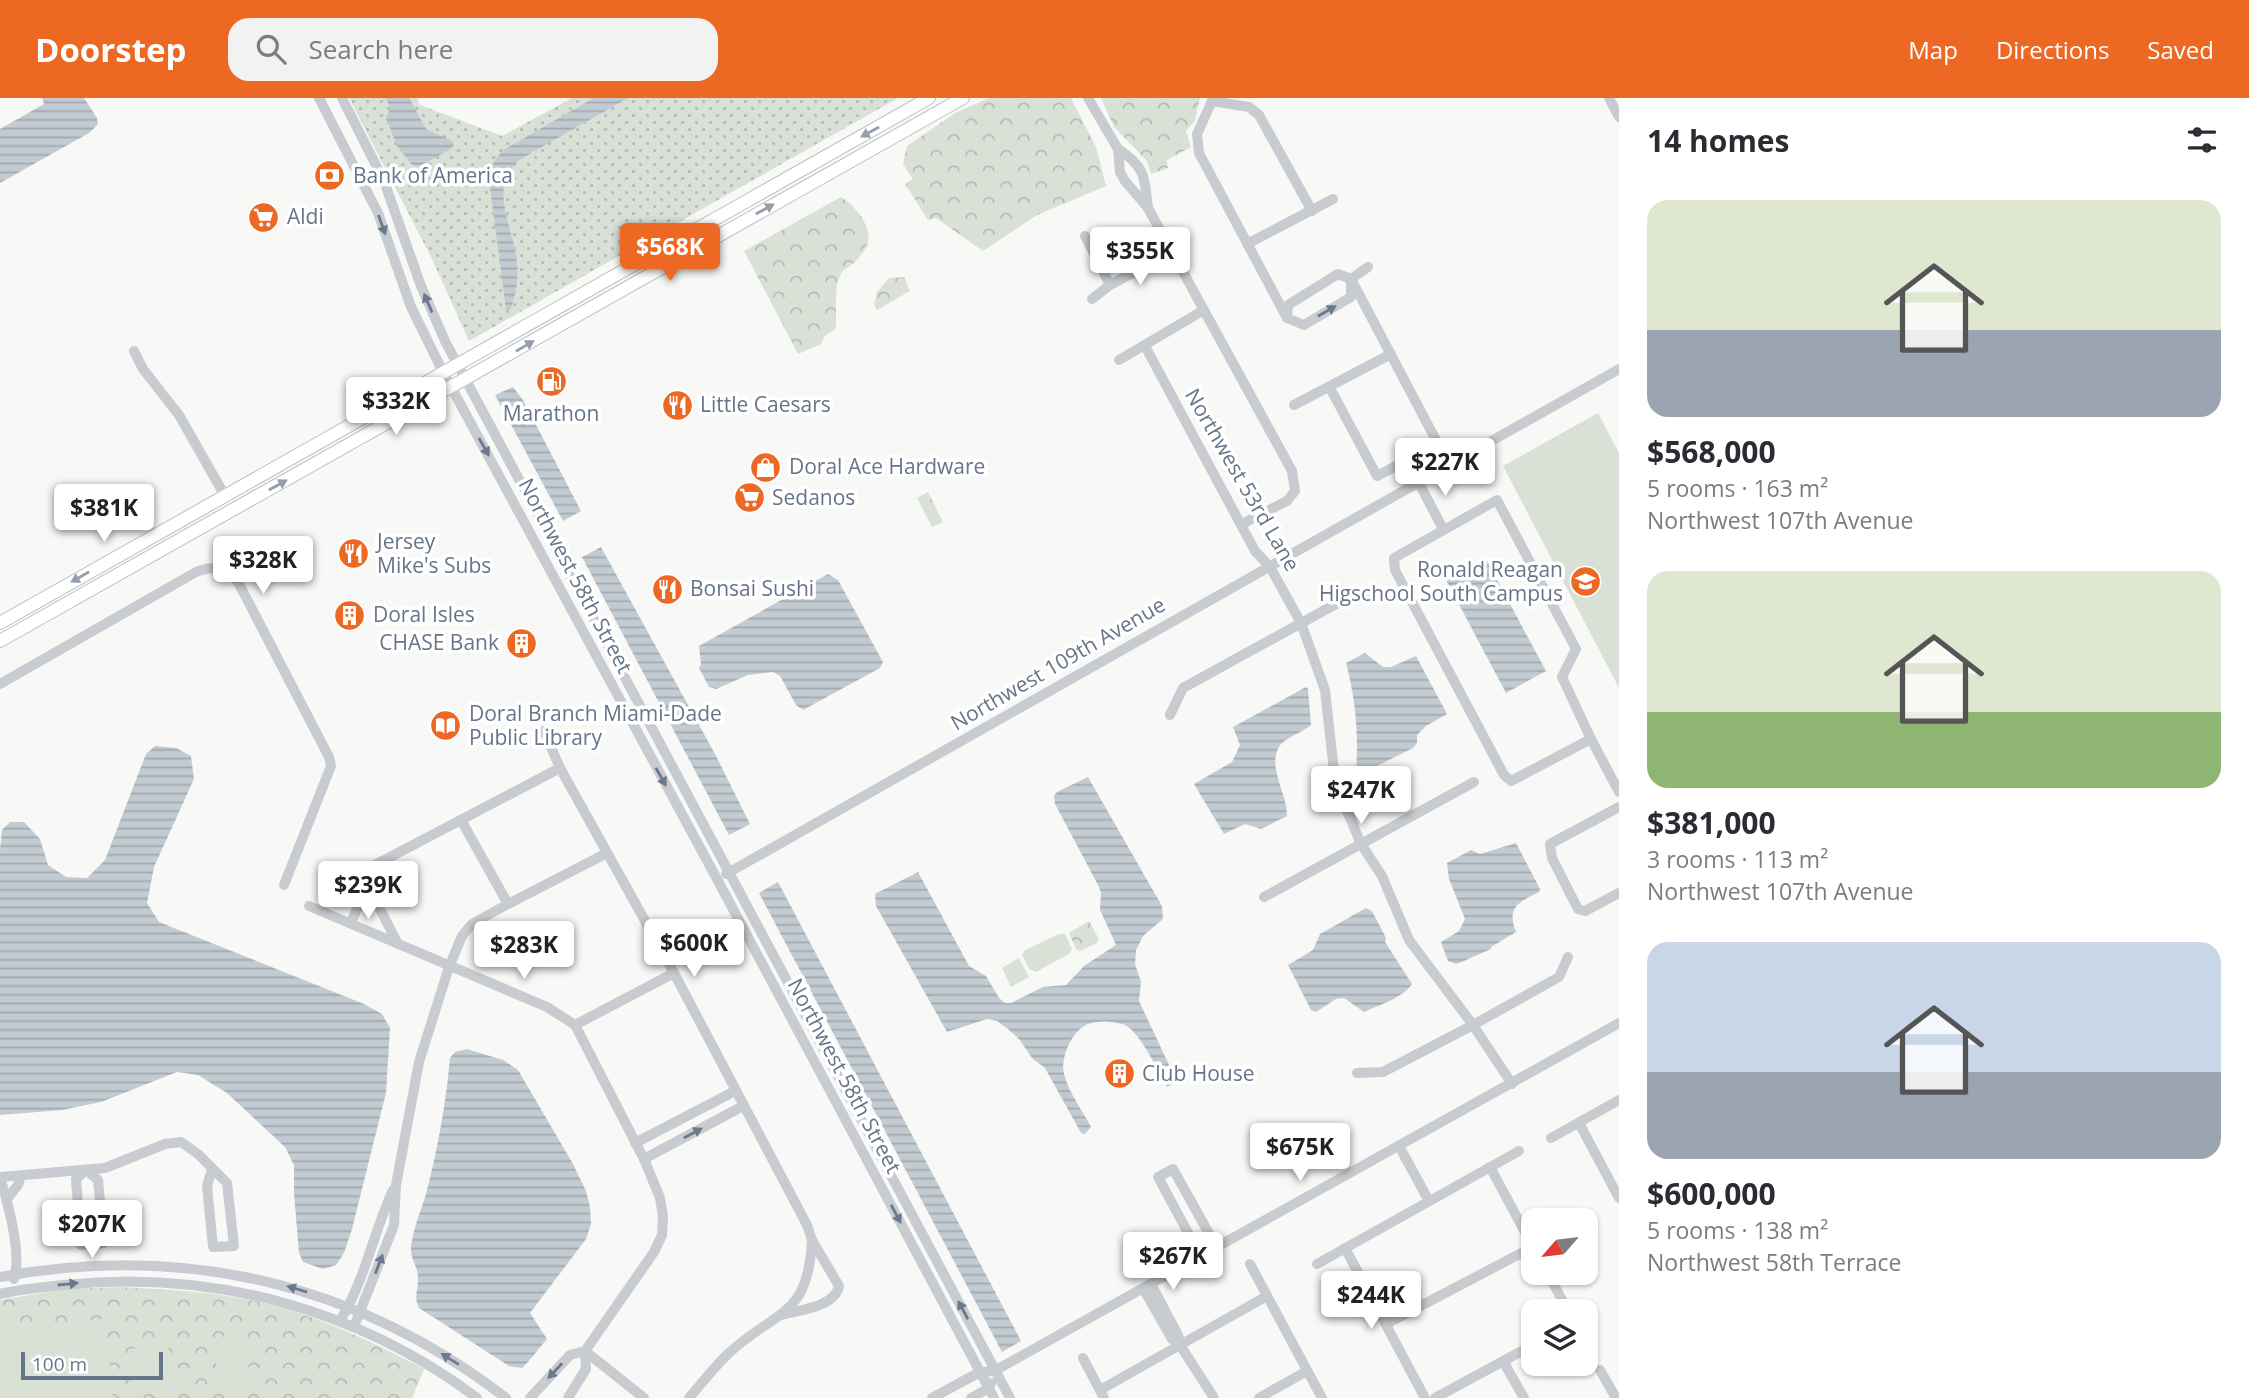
<!DOCTYPE html>
<meta charset="utf-8">
<style>
body{margin:0;font-family:"Open Sans",sans-serif;background:#f2f2f3;color:#2b2b33;height:100vh;display:flex;flex-direction:column;font-size:26px;white-space:nowrap}
*{box-sizing:border-box;margin:0}
p{font-size:23px;color:#7c7c81}
.icon{flex:none;width:38px;height:38px;fill:none;stroke:currentColor;stroke-width:2;stroke-linecap:round;stroke-linejoin:round}
.map{position:relative;flex:1;overflow:hidden}
.drawer{display:flex;flex-direction:column;background:#fff;width:630px}
.drawer>*{flex:none}
.needle{width:46px;rotate:242deg}
.tools{position:absolute;left:1521px;top:1110px;display:grid;gap:14px}
.tools a{display:grid;place-items:center;width:77px;height:77px;border-radius:14px;background:#fff;box-shadow:0 2px 5px #0004;font-size:35px}
.scale{position:absolute;left:21px;bottom:18px;width:142px;box-sizing:border-box;padding-left:7px;border:4px solid #667589;border-top:0;font-size:19px;line-height:24px;white-space:nowrap;color:#667589;-webkit-text-stroke:5px #fff;paint-order:stroke}
.price{position:absolute;translate:-50% -60px;padding:0 16px;border-radius:7px;background:#fff;color:#222;font-size:23px;line-height:46px;filter:drop-shadow(0 2px 4px #0008)}
.price::after{content:'';position:absolute;left:50%;top:42px;width:21px;height:16px;margin-left:-10px;background:inherit;clip-path:polygon(0 0,100% 0,50% 100%)}
.price.selected{background:#ec6823;color:#fff}
ul{padding:0;list-style:none}
li{display:grid;align-content:center;gap:14px;height:371px;padding:0 28px}
li span{display:grid;place-items:center;height:217px;border-radius:21px;color:#555}
li>.icon{margin-inline-start:auto}
span .icon{width:126px;height:126px;fill:#fffc;stroke-width:1}
li b{font-size:30px}
h2{display:flex;justify-content:space-between;align-items:center;height:84px;padding:0 28px;font-size:30px}
header{display:flex;align-items:center;gap:42px;box-sizing:border-box;height:98px;padding:0 35px;background:#ec6823;color:#fff}
header strong{font-size:33px}
nav{display:flex;gap:38px;margin-inline-start:auto;font-size:24px}
.search{width:490px;height:63px;background:#f2f2f3;display:flex;align-items:center;gap:18px;box-sizing:border-box;padding:0 24px;border-radius:21px;color:#7c7c81;font-size:26px}
main{display:flex;flex:1;min-height:0}
.map>svg:first-child{display:block}
.grass{fill:url(#grass-dots)}
.park{fill:url(#park-crowns)}
.pitch{fill:#d9e1d7}
.water{fill:url(#water-rules)}
.lines{fill:none;stroke-linecap:round;stroke-linejoin:round}
.major-casing{stroke:#bbbec3;stroke-width:14}
.minor{stroke:#c8cbcf;stroke-width:10}
.major{stroke:#fff;stroke-width:12}
.oneway{fill:#949eac}
.oneway2{fill:#6b798c}
.labels{text-anchor:middle;stroke-width:7;stroke-linejoin:round;paint-order:stroke}
.poi-label{font-size:21px;fill:#667589;stroke:#fff;text-anchor:start}
.street-label{font-size:21px;fill:#667589;stroke:#fff}
</style>
<header>
<strong>Doorstep</strong>
<div class="search"><svg class="icon" aria-label="search" viewBox="0 0 24 24"><circle cx="10" cy="10" r="6"/><path d="M15 15l6 6"/></svg>Search here</div>
<nav><a>Map</a><a>Directions</a><a>Saved</a></nav>
</header>
<main>
<div class="map">
<svg width="1619" height="1300" viewBox="0 0 1619 1300">
<defs>
<pattern id="grass-dots" width="8" height="8" patternUnits="userSpaceOnUse" patternTransform="scale(1.75)"><rect width="8" height="8" fill="#d9e1d7"/><path d="M2 2h.1M6 6h.1" fill="none" stroke="#b4bbb4" stroke-width="1.8" stroke-linecap="round"/></pattern>
<pattern id="park-crowns" width="20" height="18" patternUnits="userSpaceOnUse" patternTransform="scale(1.75)"><rect width="20" height="18" fill="#d9e1d7"/><path d="M2 6a3 3 0 1 1 6 0M12 15a3 3 0 1 1 6 0" fill="none" stroke="#b4bbb4"/></pattern>
<pattern id="water-rules" width="6" height="5" patternUnits="userSpaceOnUse" patternTransform="scale(1.75)"><rect width="6" height="5" fill="#c2cbd1"/><path d="M0 2.5h6" fill="none" stroke="#a1a9af"/></pattern>
</defs>
<rect width="100%" height="100%" fill="#f8f9f6"/>
<polygon class="grass" points="349,0 417,0 420,7 502,38 572,0 898,0 469,243 432,161"/>
<g class="park">
<polygon points="989,0 1071,0 1096,49 1106,88 1037,117 983,153 936,120 928,122 905,86 913,81 903,66 907,48 955,15"/>
<polygon points="1101,0 1200,0 1195,23 1186,33 1191,49 1167,62 1168,70 1151,76 1147,63 1114,29"/>
<path d="M841,99C855,108 874,129 867,148C865,153 860,158 857,162C853,167 844,170 841,176C833,190 837,215 836,230L825,238L821,246L798,256L744,153Z"/>
<polygon points="904,179 910,193 877,212 874,207 877,194 889,180"/>
<polygon points="928,394 943,424 932,429 917,400"/>
<polygon points="1089,823 1099,841 1097,845 1080,853 1076,851 1069,835"/>
<path d="M119,1189C167,1191 217,1194 264,1205C321,1219 373,1244 424,1271L412,1300H0V1202L65,1191Z"/>
</g>
<g class="pitch">
<polygon points="1598,315 1619,355 1619,590 1503,368"/>
<polygon points="1059,836 1065,836 1072,851 1069,856 1036,874 1029,871 1022,857 1025,852"/>
<polygon points="1019,860 1029,879 1011,889 1002,870"/>
<polygon points="105,1221 113,1300 0,1300 0,1231"/>
<polygon points="242,1245 250,1258 220,1274 213,1260"/>
<polygon points="168,1247 170,1268 131,1272 128,1251"/>
<polygon points="254,1266 261,1279 231,1295 224,1281"/>
<polygon points="171,1272 173,1294 133,1297 131,1276"/>
</g>
<g class="water">
<polygon points="42,0 84,0 97,20 98,26 89,35 0,85 0,31 44,6"/>
<polygon points="386,0 409,0 426,31 452,43 454,47 451,51 420,68 412,67 397,48 386,20 390,11"/>
<path d="M594,0H628L519,62C487,90 514,130 517,164C519,179 516,198 510,212H506L490,89L493,65L503,52Z"/>
<polygon points="513,289 523,302 581,413 563,423 495,297"/>
<polygon points="601,449 715,656 750,726 729,737 582,459"/>
<polygon points="1486,461 1546,573 1506,595 1446,482"/>
<polygon points="828,476 838,482 883,564 880,570 803,612 796,607 780,578 773,574 748,577 716,591 709,589 699,570 701,566 699,548"/>
<path d="M1365,555L1383,569H1391L1416,558L1447,616L1426,628L1417,637V645L1413,650L1359,677L1356,672C1359,636 1355,599 1346,565Z"/>
<path d="M1306,589L1308,591L1311,627C1303,634 1290,638 1282,645C1264,665 1288,696 1287,718L1261,731L1245,726L1224,736L1194,686L1232,664L1240,647L1233,629Z"/>
<polygon points="155,648 176,650 191,658 194,681 154,769 147,805 159,824 364,906 382,916 390,930 386,995 352,1131 344,1155 336,1167 323,1171 303,1164 299,1155 294,1096 294,1067 285,1049 227,995 198,977 177,974 101,1004 62,1012 0,1017 0,752 2,732 10,724 24,724 40,741 48,767 66,779 87,780 105,762 146,656"/>
<path d="M1088,679L1162,808L1163,821L1143,838L1136,852L1135,866L1141,884L1139,903L1177,984L1167,989C1158,973 1140,934 1125,927C1115,923 1098,922 1088,926C1072,932 1060,960 1064,976C1069,995 1082,1012 1091,1029L1085,1036L1081,1035L1045,970L1032,960L1019,941L1008,931L997,923L987,921L947,934L876,808L875,796L918,774L969,868L986,878L999,900L1005,905H1011L1043,889L1066,887L1084,868L1116,847L1100,812L1101,794L1097,785L1055,706L1054,698L1057,694Z"/>
<path d="M1516,745L1540,791L1539,794C1519,804 1506,809 1516,834L1491,849V851L1457,866L1448,863L1441,844L1459,833L1465,821L1449,781L1447,765L1471,752L1480,756Z"/>
<polygon points="778,784 1021,1243 1002,1254 759,795"/>
<path d="M1366,810L1372,813L1386,840L1385,844L1412,886C1401,901 1381,906 1364,914L1344,900L1336,901L1316,914L1311,912L1288,867L1313,852L1320,836Z"/>
<path d="M467,951L503,962L518,972L573,1066L586,1093L590,1109L591,1126L586,1141L530,1215L547,1241L528,1264L522,1270L509,1268L419,1210C413,1198 419,1191 418,1180C418,1168 410,1161 411,1149C413,1130 422,1111 427,1092C438,1050 446,1004 450,960L455,954Z"/>
</g>
<g class="lines">
<defs>
<g id="major">
<polyline points="0,525 929,0"/>
<polyline points="0,543 963,0"/>
</g>
</defs>
<use href="#major" class="major-casing"/>
<g class="minor">
<polyline points="319,0 378,115 411,209 443,274 717,781 994,1300"/>
<polyline points="342,0 384,83 421,188 445,243 1010,1300"/>
<polyline points="1088,0 1118,51 1120,74 1125,83 1148,110 1292,373 1295,393 1287,403 1242,426"/>
<polyline points="1609,0 1619,19"/>
<polyline points="1212,3 1197,36 1199,55 1287,220"/>
<polyline points="1212,3 1249,9 1259,17 1312,113"/>
<path d="M1118,51C1146,69 1144,79 1148,110"/>
<polyline points="1085,138 1110,187"/>
<polyline points="1247,146 1333,101"/>
<polyline points="1351,181 1368,169"/>
<polyline points="1092,201 1110,187 1172,154"/>
<polyline points="1287,219 1288,207 1338,176 1351,181"/>
<polyline points="1287,220 1304,227 1351,199 1351,184"/>
<polyline points="1145,248 1255,453 1270,469 1301,525 1325,592 1334,673 1345,708 1361,746 1382,778 1409,842 1473,927 1512,986"/>
<polyline points="134,253 143,271 179,317 225,398"/>
<polyline points="1119,262 1204,212"/>
<polyline points="1330,290 1377,378 1438,346 1351,181"/>
<polyline points="1294,307 1391,256"/>
<polyline points="1407,362 1443,431"/>
<polygon points="1497,402 1576,551 1562,579 1591,641 1511,683 1504,677 1395,472 1394,460"/>
<path d="M0,586L196,474C214,467 229,468 239,486L329,659L331,668L284,787"/>
<polyline points="1170,617 1183,590 1354,496 1371,496"/>
<path d="M544,633L560,670L674,875L807,1127L812,1142L839,1188C835,1209 800,1212 781,1217"/>
<polyline points="1591,641 1619,694"/>
<polyline points="1619,709 1550,746 1552,760 1578,811 1585,813 1619,795"/>
<polyline points="461,722 508,806"/>
<polyline points="726,776 1619,271"/>
<polyline points="367,786 398,846"/>
<polyline points="1264,799 1474,684"/>
<polyline points="309,808 547,909 575,927 644,1061 660,1100 663,1118 662,1137 654,1154 585,1253 570,1257 530,1300"/>
<polyline points="351,825 375,767 560,670"/>
<polyline points="575,927 674,875"/>
<polyline points="1357,975 1383,974 1473,927 1559,879 1568,859"/>
<polyline points="1579,1025 1619,1100"/>
<polyline points="1551,1040 1619,1002"/>
<polyline points="635,1045 735,993"/>
<polyline points="1399,1048 1429,1103"/>
<polyline points="644,1061 743,1008"/>
<polyline points="1490,1069 1533,1149"/>
<polygon points="86,1072 98,1082 104,1145 81,1147 76,1081"/>
<polyline points="0,1079 105,1070 165,1046 181,1044 198,1056 227,1085 234,1148 213,1149 207,1088 212,1071"/>
<path d="M0,1079C8,1106 22,1155 14,1181"/>
<polyline points="7,1101 18,1087 21,1078"/>
<polyline points="1345,1150 1425,1300"/>
<polyline points="1201,1159 1158,1079 1173,1071 1217,1150"/>
<polyline points="1250,1166 1322,1300"/>
<polyline points="1317,1166 1519,1053"/>
<polyline points="1547,1174 1568,1213"/>
<path d="M0,1179C184,1145 357,1185 506,1300"/>
<polyline points="1151,1186 1178,1237 1180,1247"/>
<polyline points="1143,1190 1172,1241 1180,1247 1214,1300"/>
<path d="M0,1196C21,1191 42,1189 64,1187C210,1171 359,1211 477,1300"/>
<path d="M340,1223C365,1182 373,1136 393,1092"/>
<polyline points="1386,1226 1533,1149"/>
<polyline points="354,1229 394,1127 396,1087 419,964 449,869 462,838 472,826 508,806 607,755"/>
<polyline points="1586,1245 1592,1257"/>
<polyline points="585,1253 644,1300"/>
<polyline points="1083,1260 1104,1300"/>
<polyline points="1503,1263 1524,1300"/>
<polyline points="1600,1272 1616,1300"/>
<polyline points="1100,1292 1267,1198"/>
<polyline points="568,1300 586,1271 585,1253"/>
<path d="M689,1300C702,1285 715,1268 729,1255C778,1210 808,1220 812,1142"/>
<polyline points="932,1300 980,1274 995,1273 1005,1267 1619,925"/>
<polyline points="971,1300 989,1290 991,1285"/>
<polyline points="1259,1300 1307,1273"/>
<polyline points="1435,1300 1533,1247"/>
</g>
<use href="#major" class="major"/>
</g>
<defs><path id="oneway-solid" d="M-6-.8H1V-3.2L6.5 0L1 3.2V.8H-6Z" transform="scale(1.75)"/></defs>
<g class="oneway">
<use href="#oneway-solid" transform="translate(870 34) rotate(151)"/>
<use href="#oneway-solid" transform="translate(765 111) rotate(-29)"/>
<use href="#oneway-solid" transform="translate(525 248) rotate(-30)"/>
<use href="#oneway-solid" transform="translate(278 387) rotate(-29)"/>
<use href="#oneway-solid" transform="translate(80 479) rotate(150)"/>
</g>
<g class="oneway2">
<use href="#oneway-solid" transform="translate(382 127) rotate(70)"/>
<use href="#oneway-solid" transform="translate(428 205) rotate(-113)"/>
<use href="#oneway-solid" transform="translate(1327 213) rotate(-30)"/>
<use href="#oneway-solid" transform="translate(484 349) rotate(61)"/>
<use href="#oneway-solid" transform="translate(661 679) rotate(61)"/>
<use href="#oneway-solid" transform="translate(693 1035) rotate(-28)"/>
<use href="#oneway-solid" transform="translate(896 1116) rotate(62)"/>
<use href="#oneway-solid" transform="translate(379 1166) rotate(-69)"/>
<use href="#oneway-solid" transform="translate(68 1186) rotate(-6)"/>
<use href="#oneway-solid" transform="translate(297 1191) rotate(-163)"/>
<use href="#oneway-solid" transform="translate(963 1212) rotate(-118)"/>
<use href="#oneway-solid" transform="translate(450 1261) rotate(-148)"/>
<use href="#oneway-solid" transform="translate(555 1273) rotate(133)"/>
</g>
<defs>
<symbol id="bank-disc" viewBox="-11 -11 22 22"><circle r="9.5" fill="#ec6823" stroke="#fff"/><path d="M-6-4H6V4H-6ZM0-2.3a2.3 2.3 0 1 0 0 4.6a2.3 2.3 0 1 0 0-4.6Z" fill="#fff"/></symbol>
<symbol id="supermarket-disc" viewBox="-11 -11 22 22"><circle r="9.5" fill="#ec6823" stroke="#fff"/><path d="M-6-5.5h2.5l.6 2H6L4.5 2H-2.5L-4.4-4H-6ZM-1.5 3.2a1.3 1.3 0 1 0 .1 0ZM3 3.2a1.3 1.3 0 1 0 .1 0Z" fill="#fff"/></symbol>
<symbol id="fuel-disc" viewBox="-11 -11 22 22"><circle r="9.5" fill="#ec6823" stroke="#fff"/><path d="M-5.5-6h7V0h2V4h1.3V-2.5L3-4.5l.8-.8L6-3V5H2.5V1h-1V6h-7ZM-4.2-4.7v3.2H.2V-4.7Z" fill="#fff"/></symbol>
<symbol id="restaurant-disc" viewBox="-11 -11 22 22"><circle r="9.5" fill="#ec6823" stroke="#fff"/><path d="M-5-6h1v4h1v-4h1v4h1v-4h1v5L-1.5 .5V6h-2V.5L-5-1ZM5-6V6H3V1.5H1.5Q1.5-4 5-6Z" fill="#fff"/></symbol>
<symbol id="shop-disc" viewBox="-11 -11 22 22"><circle r="9.5" fill="#ec6823" stroke="#fff"/><path d="M-5-2.5h2.3a2.7 3.5 0 0 1 5.4 0H5L5.5 6h-11ZM-1.5-2.5h3a1.5 2.3 0 0 0-3 0Z" fill="#fff"/></symbol>
<symbol id="school-disc" viewBox="-11 -11 22 22"><circle r="9.5" fill="#ec6823" stroke="#fff"/><path d="M0-5L7-2L0 1L-7-2ZM-4 1L0 2.5L4 1V4Q0 6-4 4Z" fill="#fff"/></symbol>
<symbol id="building-disc" viewBox="-11 -11 22 22"><circle r="9.5" fill="#ec6823" stroke="#fff"/><path d="M-4-6H4V6H1V3H-1V6H-4ZM-2.5-4.3h1.7v1.8h-1.7ZM.8-4.3h1.7v1.8H.8ZM-2.5-1h1.7V.8h-1.7ZM.8-1h1.7V.8H.8Z" fill="#fff"/></symbol>
<symbol id="library-disc" viewBox="-11 -11 22 22"><circle r="9.5" fill="#ec6823" stroke="#fff"/><path d="M-6-4Q-3-5.5-.7-3.5V5Q-3 3-6 4ZM6-4Q3-5.5 .7-3.5V5Q3 3 6 4Z" fill="#fff"/></symbol>
</defs>
<g fill-rule="evenodd">
<use href="#bank-disc" x="312" y="60" width="35" height="35"/>
<use href="#supermarket-disc" x="246" y="102" width="35" height="35"/>
<use href="#fuel-disc" x="534" y="266" width="35" height="35"/>
<use href="#restaurant-disc" x="660" y="290" width="35" height="35"/>
<use href="#shop-disc" x="748" y="352" width="35" height="35"/>
<use href="#supermarket-disc" x="732" y="382" width="35" height="35"/>
<use href="#restaurant-disc" x="336" y="438" width="35" height="35"/>
<use href="#school-disc" x="1568" y="466" width="35" height="35"/>
<use href="#restaurant-disc" x="650" y="474" width="35" height="35"/>
<use href="#building-disc" x="332" y="500" width="35" height="35"/>
<use href="#building-disc" x="504" y="528" width="35" height="35"/>
<use href="#library-disc" x="428" y="610" width="35" height="35"/>
<use href="#building-disc" x="1102" y="958" width="35" height="35"/>
</g>
<g class="labels">
<g class="poi-label">
<text x="353" y="85">Bank of America</text>
<text x="287" y="126">Aldi</text>
<text x="700" y="314">Little Caesars</text>
<text x="551" y="323" text-anchor="middle">Marathon</text>
<text x="789" y="376">Doral Ace Hardware</text>
<text x="772" y="407">Sedanos</text>
<text x="377" y="451">Jersey<tspan x="377" dy="24">Mike's Subs</tspan></text>
<text x="1563" y="479" text-anchor="end">Ronald Reagan<tspan x="1563" dy="24">Higschool South Campus</tspan></text>
<text x="690" y="498">Bonsai Sushi</text>
<text x="373" y="524">Doral Isles</text>
<text x="499" y="552" text-anchor="end">CHASE Bank</text>
<text x="469" y="623">Doral Branch Miami-Dade<tspan x="469" dy="24">Public Library</tspan></text>
<text x="1142" y="983">Club House</text>
</g>
<g class="street-label">
<text transform="translate(1242 382) rotate(60)" y="7">Northwest 53rd Lane</text>
<text transform="translate(575 478) rotate(62)" y="7">Northwest 58th Street</text>
<text transform="translate(1058 566) rotate(-30)" y="7">Northwest 109th Avenue</text>
<text transform="translate(844 978) rotate(62)" y="7">Northwest 58th Street</text>
</g>
</g>
</svg>
<div class="tools">
<a><svg class="needle" viewBox="-14 -14 28 28"><path d="M0-13l5 13h-10z" fill="#e53935"/><path d="M0 13l5-13h-10z" fill="#7c7c81"/></svg></a>
<a><svg class="icon" aria-label="layers" viewBox="0 0 24 24"><path d="M12 4l9 5-9 5-9-5zM3 14l9 5 9-5"/></svg></a>
</div>
<div class="scale">100 m</div>
<b class="price selected" style="left:670px;top:185px">$568K</b>
<b class="price" style="left:1140px;top:189px">$355K</b>
<b class="price" style="left:396px;top:339px">$332K</b>
<b class="price" style="left:1445px;top:400px">$227K</b>
<b class="price" style="left:104px;top:446px">$381K</b>
<b class="price" style="left:263px;top:498px">$328K</b>
<b class="price" style="left:1361px;top:728px">$247K</b>
<b class="price" style="left:368px;top:823px">$239K</b>
<b class="price" style="left:694px;top:881px">$600K</b>
<b class="price" style="left:524px;top:883px">$283K</b>
<b class="price" style="left:1300px;top:1085px">$675K</b>
<b class="price" style="left:92px;top:1162px">$207K</b>
<b class="price" style="left:1173px;top:1194px">$267K</b>
<b class="price" style="left:1371px;top:1233px">$244K</b>
</div>
<section class="drawer">
<h2>14 homes<svg class="icon" aria-label="filters" viewBox="0 0 24 24"><path d="M4 7h16M4 17h16"/><circle cx="9" cy="7" r="2"/><circle cx="15" cy="17" r="2"/></svg></h2>
<ul>
<li><span style="background:linear-gradient(#dfe7d0 60%,#9aa5b1 0)"><svg class="icon" aria-label="home" viewBox="0 0 24 24"><path d="M3 11l9-7 9 7M6 9v11h12V9"/></svg></span><div><b>$568,000</b><p>5 rooms · 163 m²</p><p>Northwest 107th Avenue</p></div></li>
<li><span style="background:linear-gradient(#dfe7d0 65%,#8fb573 0)"><svg class="icon" aria-label="home" viewBox="0 0 24 24"><path d="M3 11l9-7 9 7M6 9v11h12V9"/></svg></span><div><b>$381,000</b><p>3 rooms · 113 m²</p><p>Northwest 107th Avenue</p></div></li>
<li><span style="background:linear-gradient(#c9d6e8 60%,#9aa5b1 0)"><svg class="icon" aria-label="home" viewBox="0 0 24 24"><path d="M3 11l9-7 9 7M6 9v11h12V9"/></svg></span><div><b>$600,000</b><p>5 rooms · 138 m²</p><p>Northwest 58th Terrace</p></div></li>
</ul>
</section>
</main>
